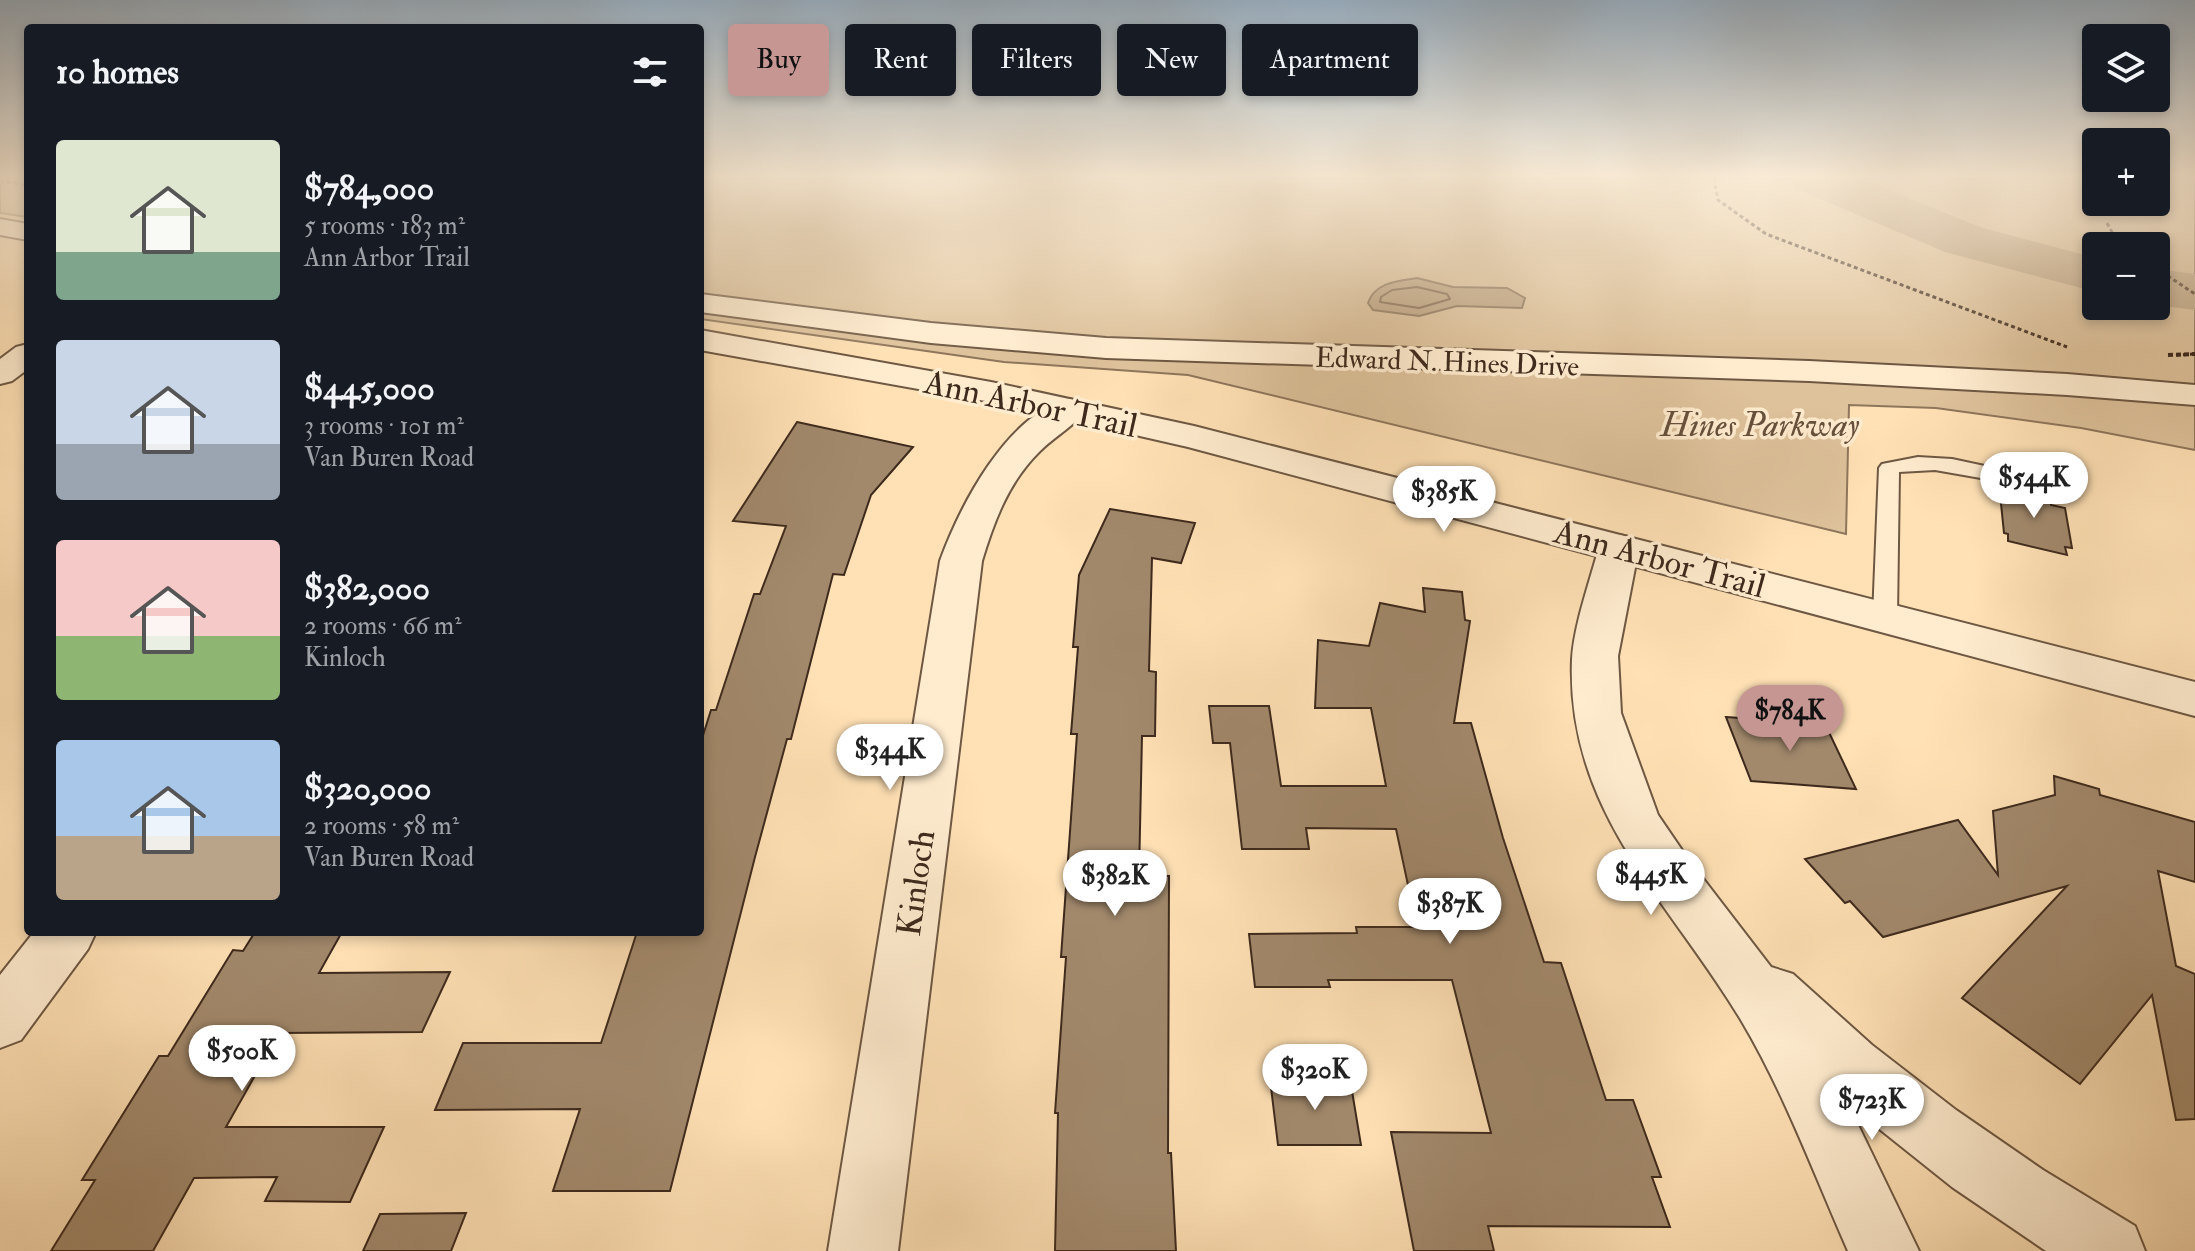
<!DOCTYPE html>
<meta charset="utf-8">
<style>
body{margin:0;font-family:"IM FELL Double Pica",serif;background:#20242c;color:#f1f3f6;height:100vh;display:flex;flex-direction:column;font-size:30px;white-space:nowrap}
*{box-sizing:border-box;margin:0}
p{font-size:26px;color:#9ea1a6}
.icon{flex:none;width:44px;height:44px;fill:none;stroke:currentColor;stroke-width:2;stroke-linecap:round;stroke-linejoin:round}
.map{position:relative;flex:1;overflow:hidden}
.drawer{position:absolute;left:24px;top:24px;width:680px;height:912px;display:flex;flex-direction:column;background:#171b24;border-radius:8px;box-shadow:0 4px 12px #0003}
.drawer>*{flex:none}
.banner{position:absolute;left:728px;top:24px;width:760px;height:72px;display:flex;gap:16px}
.controls{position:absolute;left:2082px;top:24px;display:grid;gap:16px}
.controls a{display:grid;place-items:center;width:88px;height:88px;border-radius:8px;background:#171b24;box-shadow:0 4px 12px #0003;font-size:40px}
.price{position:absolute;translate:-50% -68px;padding:0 18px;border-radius:28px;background:#fff;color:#222;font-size:26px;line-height:52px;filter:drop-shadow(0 2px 4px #0008)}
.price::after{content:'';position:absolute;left:50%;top:48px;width:24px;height:18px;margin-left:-12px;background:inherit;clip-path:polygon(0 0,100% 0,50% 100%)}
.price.on{background:#c59692;color:#111}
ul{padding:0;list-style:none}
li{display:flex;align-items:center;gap:24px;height:200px;padding:0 32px}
li span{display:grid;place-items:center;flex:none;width:224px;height:160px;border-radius:8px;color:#555}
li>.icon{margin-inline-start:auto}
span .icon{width:96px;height:96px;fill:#fffc;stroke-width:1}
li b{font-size:34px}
h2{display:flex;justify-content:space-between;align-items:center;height:96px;padding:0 32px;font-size:34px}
.pill{padding:0 28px;border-radius:8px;background:#171b24;box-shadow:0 4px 12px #0003;font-size:28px;line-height:72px}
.pill.on{background:#c59692;color:#111}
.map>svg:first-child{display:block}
.green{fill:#dec29b;stroke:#8e765c;stroke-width:2;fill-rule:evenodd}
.water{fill:#bda381;stroke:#8a7359;stroke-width:2}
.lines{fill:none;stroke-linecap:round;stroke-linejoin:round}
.shore{stroke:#7e664f;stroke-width:2}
.river{fill:#bda381;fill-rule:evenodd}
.building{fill:#a2896c;stroke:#3e2a1d;stroke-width:2}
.service-casing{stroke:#6e5843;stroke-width:4}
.minor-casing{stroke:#6e5843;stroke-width:4}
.tertiary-casing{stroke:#6e5843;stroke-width:4}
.path-far1{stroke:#3e2a1d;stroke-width:3;stroke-dasharray:4 3;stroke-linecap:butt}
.path{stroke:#3e2a1d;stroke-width:4;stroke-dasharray:5 3;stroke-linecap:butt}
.service{fill:#ffeccf;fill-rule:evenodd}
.minor{fill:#ffeccf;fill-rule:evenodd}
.tertiary{fill:#ffeccf;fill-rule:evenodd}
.labels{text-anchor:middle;stroke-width:7;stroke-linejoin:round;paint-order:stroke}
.far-street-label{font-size:28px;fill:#3e2a1d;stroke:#ffeccf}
.street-label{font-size:34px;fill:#3e2a1d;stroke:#ffeccf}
.park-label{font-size:34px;font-style:italic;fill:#66503c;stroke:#ffeccf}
</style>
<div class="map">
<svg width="2195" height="1251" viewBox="0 0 2195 1251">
<rect width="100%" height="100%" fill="#ffe1b5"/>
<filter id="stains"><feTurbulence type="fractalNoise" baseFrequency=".0025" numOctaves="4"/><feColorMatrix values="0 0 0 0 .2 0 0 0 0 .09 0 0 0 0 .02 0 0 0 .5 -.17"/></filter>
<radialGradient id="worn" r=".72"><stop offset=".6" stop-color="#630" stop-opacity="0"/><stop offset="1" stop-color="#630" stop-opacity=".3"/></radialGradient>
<g class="green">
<polygon points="0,178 28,178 28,217 0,213"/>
<path d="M700,178H2096V202H2156V178H2195V450L2081,428L1936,408L1849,405L1846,534L1188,375L1004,362L700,319ZM2096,246H2156V306H2096Z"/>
</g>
<path class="water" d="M1417,278L1453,287L1507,288L1525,298L1522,308L1457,306L1419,316L1373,310L1368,303C1375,282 1398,281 1417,278Z"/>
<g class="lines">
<polygon class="shore" points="1417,287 1447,294 1450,299 1419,308 1380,302 1381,297 1392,290"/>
<g class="river">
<polygon points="1790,178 1858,178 1983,228 2096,258 2096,292 1945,252 1797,189"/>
<polygon points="2156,269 2195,274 2195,310 2156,305"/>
</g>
</g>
<g class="building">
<polygon points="797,422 913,447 871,495 844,575 833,574 791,739 787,739 755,857 670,1191 553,1191 580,1109 435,1110 463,1043 601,1043 637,932 700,932 700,745 711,710 716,710 754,594 760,594 786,526 733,521"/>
<polygon points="1999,484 2049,495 2051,505 2065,508 2072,548 2065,547 2067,555 2008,541 2008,534 2004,533"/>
<polygon points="1110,509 1195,523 1181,563 1152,558 1149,671 1156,672 1155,736 1142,736 1139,875 1169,876 1168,1153 1171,1153 1176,1251 1055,1251 1058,1113 1055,1113 1066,957 1061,957 1077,734 1071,734 1078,647 1073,647 1079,575"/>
<polygon points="1423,588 1462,592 1465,620 1470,621 1454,723 1471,723 1503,838 1544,962 1561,963 1606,1100 1633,1100 1661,1177 1652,1177 1670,1227 1488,1226 1494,1251 1414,1251 1391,1132 1491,1133 1452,980 1328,980 1330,987 1255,987 1249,934 1357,933 1356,927 1417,927 1396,829 1306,828 1309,849 1242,849 1230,743 1213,743 1209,706 1269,706 1281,786 1386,786 1371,708 1315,708 1318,640 1369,646 1380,603 1425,612"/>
<polygon points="1726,717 1825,724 1856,789 1751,781"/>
<polygon points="2054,776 2099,789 2100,795 2195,822 2195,882 2158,871 2176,966 2195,974 2195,1119 2176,1120 2152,995 2080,1084 1962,998 2067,886 1883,937 1850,901 1845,903 1805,859 1958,820 1998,875 1993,811 2055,795"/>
<polygon points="255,932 342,932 319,973 450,972 422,1032 279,1033 226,1127 384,1127 350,1202 265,1201 277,1177 194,1178 153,1251 51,1251 95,1180 82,1180 159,1056 168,1056 233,950 243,951"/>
<polygon points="1270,1079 1350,1079 1361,1145 1278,1145"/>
<polygon points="466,1213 451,1251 363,1251 380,1214"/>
</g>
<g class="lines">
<defs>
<polygon id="service" points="1918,457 1952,459 2022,474 2025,478 2015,484 1935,470 1899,472 1897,617 1893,622 1877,622 1873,617 1879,468 1882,464"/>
<g id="minor">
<polygon points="28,344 28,369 12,381 0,384 0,359 16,347"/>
<path d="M1069,399L1081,402L1086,409C1075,426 1055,436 1040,451C1009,481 994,521 982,561L898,1251H828L940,561C960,506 1007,414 1069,399Z"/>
<path d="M1619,535L1633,538L1639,547L1618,656L1621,713L1658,815L1688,859L1771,967L1793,974L1872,1045L1956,1110L2043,1170L2135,1226L2145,1251H2046L1952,1187L1848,1104L1919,1251H1848C1814,1174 1784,1092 1741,1020C1669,900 1566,812 1572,659C1574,625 1590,581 1599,547L1605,538Z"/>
<polygon points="34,932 96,932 88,949 21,1040 0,1048 0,975"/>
</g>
<g id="tertiary">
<polygon points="0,219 28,224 28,240 0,235"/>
<polygon points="700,294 931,323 1106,338 1809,361 2067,374 2195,385 2195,405 2067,395 1809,381 1106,358 931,343 700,312"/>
<polygon points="700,330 991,382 1194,426 2195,682 2195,716 1188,447 991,402 700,350"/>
</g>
</defs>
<use href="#service" class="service-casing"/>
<use href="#minor" class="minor-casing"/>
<use href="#tertiary" class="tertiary-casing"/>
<g class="path-far1">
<polyline points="1714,178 1718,200 1766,234 2067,347"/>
<polyline points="0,181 28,185"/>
<polyline points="2107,223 2117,241 2125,246"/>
<polyline points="2156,268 2195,294"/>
<polyline points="2176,355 2195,354"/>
</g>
<polyline class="path" points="2168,355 2195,354"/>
<use href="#service" class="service"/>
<use href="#minor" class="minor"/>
<use href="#tertiary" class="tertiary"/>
</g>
<linearGradient id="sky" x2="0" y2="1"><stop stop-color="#97adbf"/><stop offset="0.5" stop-color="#fff2de"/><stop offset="1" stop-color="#fff2de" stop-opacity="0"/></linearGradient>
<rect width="2195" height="353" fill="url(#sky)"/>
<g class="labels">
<g class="far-street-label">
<text transform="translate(1447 361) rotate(2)" y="10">Edward N. Hines Drive</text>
</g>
<g class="street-label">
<text transform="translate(1031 403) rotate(12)" y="12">Ann Arbor Trail</text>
<text transform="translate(1660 558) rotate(15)" y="12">Ann Arbor Trail</text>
<text transform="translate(915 883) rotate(-82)" y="12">Kinloch</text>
</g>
<g class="park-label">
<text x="1760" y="436">Hines Parkway</text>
</g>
</g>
<rect width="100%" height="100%" filter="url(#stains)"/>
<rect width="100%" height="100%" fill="url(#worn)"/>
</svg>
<div class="controls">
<a><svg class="icon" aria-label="layers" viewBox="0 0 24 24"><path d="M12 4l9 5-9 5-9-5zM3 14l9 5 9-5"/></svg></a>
<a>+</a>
<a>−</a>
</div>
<b class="price" style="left:2034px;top:520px">$544K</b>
<b class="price" style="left:1444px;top:534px">$385K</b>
<b class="price on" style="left:1790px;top:753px">$784K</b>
<b class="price" style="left:890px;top:792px">$344K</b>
<b class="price" style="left:1651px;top:917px">$445K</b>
<b class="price" style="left:1115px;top:918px">$382K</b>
<b class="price" style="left:1450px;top:946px">$387K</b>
<b class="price" style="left:242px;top:1093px">$500K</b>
<b class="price" style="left:1315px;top:1112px">$320K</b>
<b class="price" style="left:1872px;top:1142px">$723K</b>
<div class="banner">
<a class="pill on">Buy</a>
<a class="pill">Rent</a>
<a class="pill">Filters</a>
<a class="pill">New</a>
<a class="pill">Apartment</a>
</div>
<section class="drawer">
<h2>10 homes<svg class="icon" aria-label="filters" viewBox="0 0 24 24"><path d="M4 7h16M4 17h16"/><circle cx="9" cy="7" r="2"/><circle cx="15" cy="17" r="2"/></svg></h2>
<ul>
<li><span style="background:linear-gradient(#dfe7d0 70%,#7fa58c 0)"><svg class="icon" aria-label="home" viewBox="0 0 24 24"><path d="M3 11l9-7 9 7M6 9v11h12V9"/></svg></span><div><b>$784,000</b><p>5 rooms · 183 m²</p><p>Ann Arbor Trail</p></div></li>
<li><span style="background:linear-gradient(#c9d6e8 65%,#9aa5b1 0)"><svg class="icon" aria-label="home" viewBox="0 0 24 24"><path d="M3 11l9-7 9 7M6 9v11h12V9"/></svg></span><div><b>$445,000</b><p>3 rooms · 101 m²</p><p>Van Buren Road</p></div></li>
<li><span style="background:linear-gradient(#f6c9c9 60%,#8fb573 0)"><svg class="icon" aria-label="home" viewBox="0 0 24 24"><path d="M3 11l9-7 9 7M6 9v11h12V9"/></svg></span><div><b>$382,000</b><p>2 rooms · 66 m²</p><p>Kinloch</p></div></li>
<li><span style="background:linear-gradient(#a9c7e8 60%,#b9a48a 0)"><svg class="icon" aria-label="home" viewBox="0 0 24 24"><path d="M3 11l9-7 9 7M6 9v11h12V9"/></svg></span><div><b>$320,000</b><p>2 rooms · 58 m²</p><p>Van Buren Road</p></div></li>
</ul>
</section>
</div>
